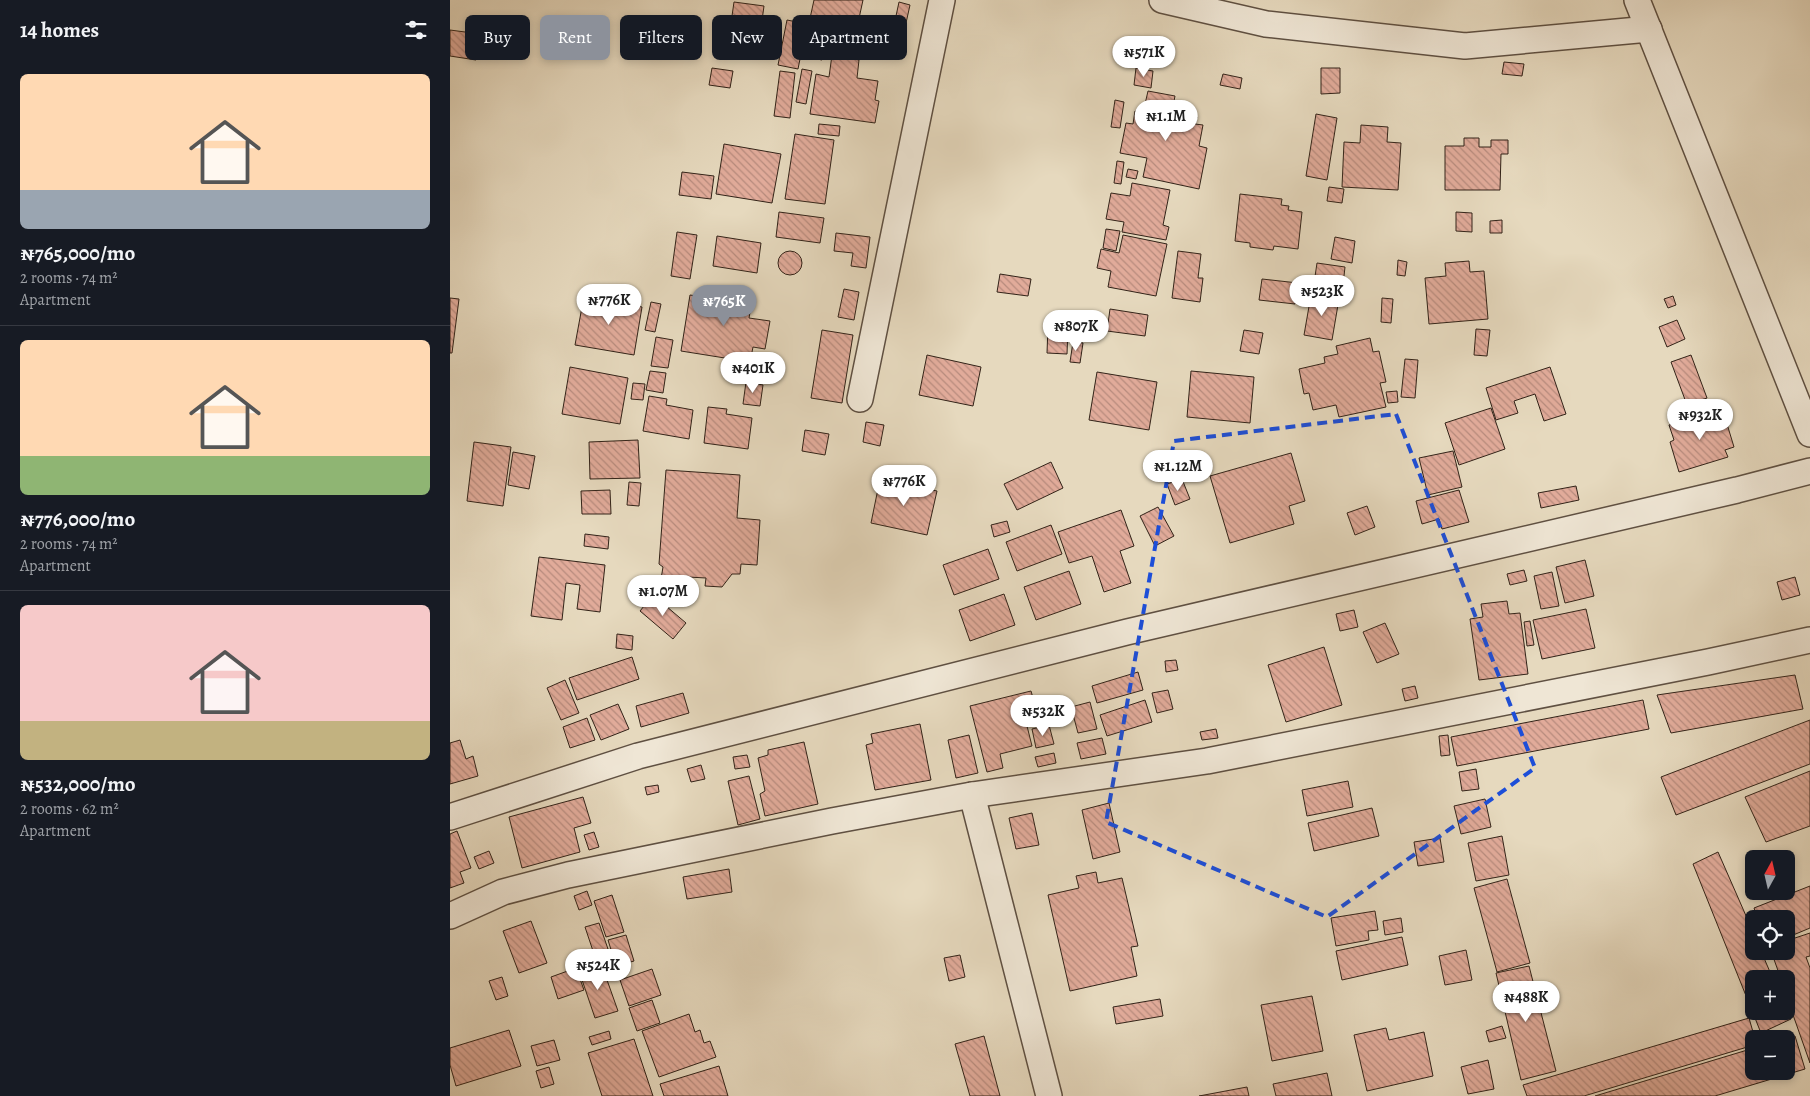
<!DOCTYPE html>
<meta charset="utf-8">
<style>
body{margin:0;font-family:Alegreya,serif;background:#20242c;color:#f1f3f6;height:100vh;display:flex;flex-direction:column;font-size:19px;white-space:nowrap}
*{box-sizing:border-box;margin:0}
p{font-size:16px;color:#9ea1a6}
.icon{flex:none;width:28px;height:28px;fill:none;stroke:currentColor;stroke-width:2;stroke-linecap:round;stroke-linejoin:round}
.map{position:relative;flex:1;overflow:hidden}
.sheet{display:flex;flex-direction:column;background:#171b24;width:450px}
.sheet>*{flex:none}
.banner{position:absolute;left:15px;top:15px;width:475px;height:45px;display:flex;gap:10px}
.needle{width:32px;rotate:8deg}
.buttons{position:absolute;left:1295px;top:850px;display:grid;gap:10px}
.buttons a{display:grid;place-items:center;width:50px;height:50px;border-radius:8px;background:#171b24;box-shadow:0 2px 8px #0003;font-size:25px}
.price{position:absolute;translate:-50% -42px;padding:0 11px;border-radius:18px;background:#fff;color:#222;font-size:16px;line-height:32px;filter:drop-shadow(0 1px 2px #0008)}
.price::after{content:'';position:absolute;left:50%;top:30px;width:15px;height:11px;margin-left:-8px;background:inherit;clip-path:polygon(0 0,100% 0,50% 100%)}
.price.on{background:#8c9099;color:#fff}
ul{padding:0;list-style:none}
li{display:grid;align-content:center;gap:10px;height:265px;padding:0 20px}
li+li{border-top:1px solid #363941}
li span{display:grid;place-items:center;height:155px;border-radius:8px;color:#555}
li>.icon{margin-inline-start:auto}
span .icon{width:90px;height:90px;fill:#fffc;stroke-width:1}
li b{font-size:21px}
h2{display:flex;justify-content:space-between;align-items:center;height:60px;padding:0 20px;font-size:21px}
.chip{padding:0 18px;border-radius:8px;background:#171b24;box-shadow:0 2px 8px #0003;font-size:18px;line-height:45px}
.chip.on{background:#8c9099;color:#fff}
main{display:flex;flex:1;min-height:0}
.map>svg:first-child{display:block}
.building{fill:url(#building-back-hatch);stroke:#322318}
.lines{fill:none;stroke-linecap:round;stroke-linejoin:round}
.minor-casing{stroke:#5f5042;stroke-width:28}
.minor{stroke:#efe6d5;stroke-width:25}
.marked{fill:none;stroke:#1d4ed8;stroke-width:4;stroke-dasharray:10 6;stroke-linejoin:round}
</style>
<main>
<section class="sheet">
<h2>14 homes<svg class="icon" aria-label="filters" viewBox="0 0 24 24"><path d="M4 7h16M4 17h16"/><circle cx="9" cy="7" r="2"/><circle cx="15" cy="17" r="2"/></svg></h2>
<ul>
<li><span style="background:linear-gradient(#ffd9b3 75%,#9aa5b1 0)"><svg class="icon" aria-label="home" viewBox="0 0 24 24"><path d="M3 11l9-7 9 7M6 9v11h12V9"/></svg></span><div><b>₦765,000/mo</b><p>2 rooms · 74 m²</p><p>Apartment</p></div></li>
<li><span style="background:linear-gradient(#ffd9b3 75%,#8fb573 0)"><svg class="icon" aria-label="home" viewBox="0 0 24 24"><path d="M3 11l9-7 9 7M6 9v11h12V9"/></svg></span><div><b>₦776,000/mo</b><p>2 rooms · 74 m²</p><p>Apartment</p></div></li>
<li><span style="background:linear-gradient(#f6c9c9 75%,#c2b280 0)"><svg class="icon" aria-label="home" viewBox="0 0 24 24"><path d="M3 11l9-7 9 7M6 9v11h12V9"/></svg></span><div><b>₦532,000/mo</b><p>2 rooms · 62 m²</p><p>Apartment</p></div></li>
</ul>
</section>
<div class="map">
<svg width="1360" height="1096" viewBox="0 0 1360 1096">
<defs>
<pattern id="building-back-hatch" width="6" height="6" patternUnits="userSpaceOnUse" patternTransform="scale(1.25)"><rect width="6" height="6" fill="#e1ab9a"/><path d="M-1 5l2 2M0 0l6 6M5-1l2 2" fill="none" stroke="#b78b7d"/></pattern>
</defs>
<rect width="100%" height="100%" fill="#e6d9be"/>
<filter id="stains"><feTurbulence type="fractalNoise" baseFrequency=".004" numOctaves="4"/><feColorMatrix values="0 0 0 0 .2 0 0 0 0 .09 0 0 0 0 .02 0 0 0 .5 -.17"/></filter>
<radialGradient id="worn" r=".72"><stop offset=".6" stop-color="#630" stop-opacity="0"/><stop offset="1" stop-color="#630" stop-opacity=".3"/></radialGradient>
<g class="building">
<polygon points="364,0 413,0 408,23 378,16 376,27 359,23"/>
<polygon points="284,2 314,6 309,42 279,37"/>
<polygon points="449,2 460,5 454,32 443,30"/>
<polygon points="337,20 357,24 348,69 328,65"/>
<polygon points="0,30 30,34 26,60 0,56"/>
<polygon points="361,36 376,38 372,60 357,57"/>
<polygon points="382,55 409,60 407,78 428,81 425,100 429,101 425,123 360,114 366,74 379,77"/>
<polygon points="1054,62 1074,64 1072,76 1052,74"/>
<polygon points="262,68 283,71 280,88 259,85"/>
<polygon points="686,68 703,71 701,88 684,85"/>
<polygon points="871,68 890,68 890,93 871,94"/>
<polygon points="352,69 362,71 356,104 346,102"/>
<polygon points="330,71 345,73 340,118 324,116"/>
<polygon points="773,74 792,78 790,89 770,85"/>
<polygon points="698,91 725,96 722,111 747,117 745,124 753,125 749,146 757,148 749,189 693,177 697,158 670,153 676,123 683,124 685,111 693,113"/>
<polygon points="665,100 674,102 670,128 661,127"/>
<polygon points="866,114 887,118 877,180 856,176"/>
<polygon points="369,124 390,126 389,136 368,134"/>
<polygon points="911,125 938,127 937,142 951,143 948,190 892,187 894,142 910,143"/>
<polygon points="345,134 384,140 375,204 335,199"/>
<polygon points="1014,138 1029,138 1029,147 1041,147 1041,140 1058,140 1058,154 1051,154 1050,190 995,190 995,146 1014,146"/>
<polygon points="274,144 331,154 322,203 266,194"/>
<polygon points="667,161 674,162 671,184 664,183"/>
<polygon points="678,169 688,171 686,179 676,177"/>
<polygon points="232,172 264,176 261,199 229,195"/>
<polygon points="682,183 720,190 713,225 719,227 716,240 672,232 674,222 656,219 661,193 680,196"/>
<polygon points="879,187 894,189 892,203 877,201"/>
<polygon points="790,194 832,199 831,205 839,206 838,210 852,212 848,249 824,246 823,250 800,247 800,243 785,241"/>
<polygon points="329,212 374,218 370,243 326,237"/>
<polygon points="1006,212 1022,213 1022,232 1006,231"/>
<polygon points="1052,220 1052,233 1040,233 1040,221"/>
<polygon points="656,229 670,231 666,251 653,248"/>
<polygon points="227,232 247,235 240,279 221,276"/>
<polygon points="386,233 420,237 416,268 401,266 403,253 384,251"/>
<polygon points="673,235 717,244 706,296 658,287 661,271 647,268 651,249 669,253"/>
<polygon points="267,236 311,243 307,273 263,266"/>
<polygon points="885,237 905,241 902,263 881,259"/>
<circle cx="340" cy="263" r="12"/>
<polygon points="728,251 751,254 748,278 753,278 750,302 722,298"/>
<polygon points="948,260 957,262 955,276 947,275"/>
<polygon points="1019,261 1020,272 1034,271 1038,319 979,324 975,278 996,276 995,263"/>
<polygon points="867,263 895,267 892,294 863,290"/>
<polygon points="550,274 581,279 578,296 547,292"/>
<polygon points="812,279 848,283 845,304 809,300"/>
<polygon points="394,289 409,292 404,320 388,317"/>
<polygon points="274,290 303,294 299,318 320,321 315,349 303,347 300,362 231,351 240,295 273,300"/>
<polygon points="861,295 889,299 882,340 854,335"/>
<polygon points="134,296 192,307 184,355 125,345"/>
<polygon points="1223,296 1226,305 1218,308 1214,299"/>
<polygon points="0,298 9,299 2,353 0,353"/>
<polygon points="932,298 943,299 941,323 931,322"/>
<polygon points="201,302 211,304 205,332 195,330"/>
<polygon points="660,309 698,315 695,336 657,331"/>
<polygon points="1227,320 1235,339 1217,347 1209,327"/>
<polygon points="598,326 618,327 617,354 597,353"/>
<polygon points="1026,329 1040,330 1037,356 1024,355"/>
<polygon points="372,330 403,335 392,403 361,398"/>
<polygon points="794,330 813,333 809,354 790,351"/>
<polygon points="206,337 223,340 218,368 201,366"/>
<polygon points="920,338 923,352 929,351 936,382 930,383 936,407 889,417 886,405 863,410 859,393 854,394 849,369 875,363 874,357 888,354 886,346"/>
<polygon points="623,342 633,343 630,363 620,362"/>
<polygon points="477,355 531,367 523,406 469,395"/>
<polygon points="1241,355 1257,398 1237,405 1221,362"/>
<polygon points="955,359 968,360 965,398 951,397"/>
<polygon points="120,367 178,378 170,424 112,414"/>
<polygon points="1100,367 1116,414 1094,421 1085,394 1064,401 1068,413 1046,420 1036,388"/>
<polygon points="200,371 216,373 213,393 196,390"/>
<polygon points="741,371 804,377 800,423 737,417"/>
<polygon points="647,372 707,382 699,430 639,420"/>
<polygon points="296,382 313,385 310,406 293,404"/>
<polygon points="183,383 195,384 193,400 181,399"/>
<polygon points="947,391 948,402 938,403 936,392"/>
<polygon points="199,396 217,399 216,405 243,410 239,439 193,431"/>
<polygon points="258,407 277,409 276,414 302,418 298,449 254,443"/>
<polygon points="1041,408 1055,449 1009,465 995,423"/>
<polygon points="1264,411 1268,426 1277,424 1284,447 1275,450 1278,457 1229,472 1220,442 1224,440 1219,425"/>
<polygon points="416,422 434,425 430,446 413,442"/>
<polygon points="355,430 379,434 375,455 352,451"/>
<polygon points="188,440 190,478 140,479 139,442"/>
<polygon points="24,442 61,447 53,506 17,501"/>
<polygon points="1003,451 1012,487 978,495 969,458"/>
<polygon points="63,452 85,456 79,489 58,485"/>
<polygon points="841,453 855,501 839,506 844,524 780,543 760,476"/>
<polygon points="601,462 613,488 567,510 554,484"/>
<polygon points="216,470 290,475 287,518 310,520 307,565 291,564 290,574 282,574 272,587 255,586 256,578 238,577 237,581 211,579 213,567 209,564"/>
<polygon points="430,479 487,491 477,535 421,523"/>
<polygon points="732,479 740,499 725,505 717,484"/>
<polygon points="179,482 191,483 189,506 177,505"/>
<polygon points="1126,486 1129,500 1091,508 1088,493"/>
<polygon points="160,490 161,514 132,514 131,491"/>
<polygon points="1009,490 1019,522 992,529 989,519 972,524 966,501"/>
<polygon points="917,506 925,527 905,535 897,513"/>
<polygon points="708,507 724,536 705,546 690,516"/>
<polygon points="671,510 684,546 670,551 681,583 654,592 642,556 619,563 608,532"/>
<polygon points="557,521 560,532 544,537 541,525"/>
<polygon points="601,525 612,554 567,571 556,542"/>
<polygon points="135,534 159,537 158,549 134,546"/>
<polygon points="538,549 549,579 504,595 493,565"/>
<polygon points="89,557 155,565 150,612 127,609 130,585 116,583 112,620 81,616"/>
<polygon points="1135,560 1144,596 1115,603 1106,567"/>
<polygon points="1074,570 1077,581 1060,585 1057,574"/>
<polygon points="619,571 631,604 586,620 574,587"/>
<polygon points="1102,572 1109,606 1091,609 1084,576"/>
<polygon points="1345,577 1350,595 1332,600 1327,582"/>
<polygon points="554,594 565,625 520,641 509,610"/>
<polygon points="203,595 236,623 223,639 190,611"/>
<polygon points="1057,601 1059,614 1070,613 1078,674 1029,680 1020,619 1033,617 1031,604"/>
<polygon points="1136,609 1145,648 1092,659 1083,620"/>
<polygon points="904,610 908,627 890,631 886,614"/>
<polygon points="1080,621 1084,645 1077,646 1074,622"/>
<polygon points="935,623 949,654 927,663 913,632"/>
<polygon points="167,634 183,636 182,650 166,648"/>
<polygon points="874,647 892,705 836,722 818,665"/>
<polygon points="182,657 189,679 127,700 119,678"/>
<polygon points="726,660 728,670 716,672 715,661"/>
<polygon points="688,672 693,690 647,703 642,686"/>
<polygon points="1345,675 1353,709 1221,733 1207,695"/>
<polygon points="115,680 129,713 111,720 97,688"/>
<polygon points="965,686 968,698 955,701 952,689"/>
<polygon points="718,690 723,709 707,713 702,693"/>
<polygon points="581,691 589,719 576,722 582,746 550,754 553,768 537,772 520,706"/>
<polygon points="233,693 239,713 191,727 186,706"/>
<polygon points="695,700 702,722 657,736 650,715"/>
<polygon points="1193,700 1199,729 1007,766 1001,737"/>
<polygon points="640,702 647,729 628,733 621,707"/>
<polygon points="168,704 179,729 151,740 140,715"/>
<polygon points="137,718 145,740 120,748 113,727"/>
<polygon points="1360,720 1360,764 1226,815 1211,777"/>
<polygon points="470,724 481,780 425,790 416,745 423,743 421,734"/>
<polygon points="599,725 604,744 586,748 582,729"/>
<polygon points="766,729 768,738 752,740 750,732"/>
<polygon points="519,735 528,773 506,778 498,740"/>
<polygon points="998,735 1000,755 991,756 989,736"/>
<polygon points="652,738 656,754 631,759 627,743"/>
<polygon points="10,740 16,759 23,756 28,776 0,784 0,743"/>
<polygon points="354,742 368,804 315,816 310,794 315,791 308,758 318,755 318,750"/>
<polygon points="604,753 606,763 588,767 585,757"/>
<polygon points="297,755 300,767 285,769 283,757"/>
<polygon points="251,765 255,779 241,782 237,769"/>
<polygon points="1026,769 1029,789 1012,791 1009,772"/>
<polygon points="1360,771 1360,826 1316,842 1295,797"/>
<polygon points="299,776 310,819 288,825 278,781"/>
<polygon points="898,781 903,807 857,816 852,790"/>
<polygon points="208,785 209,792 197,795 195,787"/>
<polygon points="133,797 141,823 124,828 130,852 72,868 59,817"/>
<polygon points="1035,799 1041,827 1011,834 1004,806"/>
<polygon points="659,803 670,852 643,859 632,810"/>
<polygon points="922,808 929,836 864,851 858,823"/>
<polygon points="582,813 589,845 566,849 559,818"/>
<polygon points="7,831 21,868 10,872 14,883 0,888 0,834"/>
<polygon points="144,832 149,847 139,850 134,835"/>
<polygon points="1052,836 1059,875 1026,881 1018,843"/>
<polygon points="990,838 994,862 968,866 964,842"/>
<polygon points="39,851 44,863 29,869 24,857"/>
<polygon points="1268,852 1304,934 1304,951 1311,951 1323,979 1304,979 1304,1011 1336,1011 1336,1009 1341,1019 1311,1033 1243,864"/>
<polygon points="279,869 282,892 237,899 233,877"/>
<polygon points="646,872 648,883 672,878 688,946 681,947 687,976 620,991 598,895 629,888 626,876"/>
<polygon points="1057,879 1080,963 1047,972 1024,888"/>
<polygon points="1360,886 1360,928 1336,938 1336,919 1308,919 1304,908"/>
<polygon points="137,891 142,905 129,910 124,896"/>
<polygon points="162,895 174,932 156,937 144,901"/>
<polygon points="925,911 928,930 918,931 919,940 886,946 881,918"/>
<polygon points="951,918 953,932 935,935 933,921"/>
<polygon points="81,921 97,963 69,973 53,931"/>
<polygon points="149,923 158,949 144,954 135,927"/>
<polygon points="1360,933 1360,956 1356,957 1360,968 1360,1063 1336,995 1336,979 1331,979 1321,951 1336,951 1336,941"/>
<polygon points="176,935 184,961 166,966 158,940"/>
<polygon points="952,937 958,965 892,980 886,951"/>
<polygon points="1016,950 1022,980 995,985 989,956"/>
<polygon points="510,955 515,977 499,981 494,958"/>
<polygon points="151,963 168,1011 145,1018 129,971"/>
<polygon points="1079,966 1106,1071 1071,1080 1046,973"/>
<polygon points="126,968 134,990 108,999 101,977"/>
<polygon points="202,969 211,995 179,1006 170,980"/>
<polygon points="52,977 58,996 46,1000 39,981"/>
<polygon points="862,996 873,1051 822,1061 811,1005"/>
<polygon points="710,999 713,1016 666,1024 663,1007"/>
<polygon points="202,1000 210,1023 187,1031 179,1008"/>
<polygon points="239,1014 245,1032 250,1030 254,1043 260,1041 266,1057 209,1077 192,1031"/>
<polygon points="1299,1018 1305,1039 1304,1045 1134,1096 1077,1096 1073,1085"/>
<polygon points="1052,1026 1056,1038 1039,1042 1036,1031"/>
<polygon points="936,1028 939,1040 974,1032 983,1076 917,1091 904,1035"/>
<polygon points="59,1030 71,1066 6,1086 0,1065 0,1048"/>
<polygon points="159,1031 161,1039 142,1045 139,1037"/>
<polygon points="534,1036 550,1096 520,1096 505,1044"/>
<polygon points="1345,1036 1355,1069 1265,1096 1145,1096 1304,1048 1304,1071 1336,1071 1336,1039"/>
<polygon points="184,1039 203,1096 152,1096 138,1053"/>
<polygon points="104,1040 110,1060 87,1066 81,1046"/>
<polygon points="1038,1060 1044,1089 1018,1094 1011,1067"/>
<polygon points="269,1066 278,1096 214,1096 210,1084"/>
<polygon points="99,1067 104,1084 91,1088 86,1071"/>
<polygon points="877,1073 882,1096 826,1096 823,1084"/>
<polygon points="797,1087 799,1096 749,1096"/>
</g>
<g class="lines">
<defs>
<g id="minor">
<polyline points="712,0 816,24 1015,46 1199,29"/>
<polyline points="1187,0 1360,434"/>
<polyline points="410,399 492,0"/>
<polyline points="522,795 599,1096"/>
<polyline points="0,817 188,756 677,632 1287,490 1360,471"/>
<polyline points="0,916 53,892 118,875 382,821 522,795 757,761 1258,662 1360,640"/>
</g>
</defs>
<use href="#minor" class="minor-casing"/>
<use href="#minor" class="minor"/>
</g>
<path class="marked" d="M946,414L1085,768L877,917L656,822L724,441Z"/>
<rect width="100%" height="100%" filter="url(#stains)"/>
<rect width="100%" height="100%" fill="url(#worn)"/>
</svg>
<div class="buttons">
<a><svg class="needle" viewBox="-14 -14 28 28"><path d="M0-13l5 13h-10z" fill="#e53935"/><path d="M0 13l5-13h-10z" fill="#9ea1a6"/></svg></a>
<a><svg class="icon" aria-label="locate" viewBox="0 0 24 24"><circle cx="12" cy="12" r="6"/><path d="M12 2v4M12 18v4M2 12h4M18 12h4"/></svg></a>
<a>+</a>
<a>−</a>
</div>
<b class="price" style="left:694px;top:78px">₦571K</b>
<b class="price" style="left:716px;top:142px">₦1.1M</b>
<b class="price" style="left:872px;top:317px">₦523K</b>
<b class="price" style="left:159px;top:326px">₦776K</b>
<b class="price on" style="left:274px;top:327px">₦765K</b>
<b class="price" style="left:626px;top:352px">₦807K</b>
<b class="price" style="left:303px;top:394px">₦401K</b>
<b class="price" style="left:1250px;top:441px">₦932K</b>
<b class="price" style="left:728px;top:492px">₦1.12M</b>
<b class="price" style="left:454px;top:507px">₦776K</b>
<b class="price" style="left:213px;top:617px">₦1.07M</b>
<b class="price" style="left:593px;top:737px">₦532K</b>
<b class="price" style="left:148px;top:991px">₦524K</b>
<b class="price" style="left:1076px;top:1023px">₦488K</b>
<div class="banner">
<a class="chip">Buy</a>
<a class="chip on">Rent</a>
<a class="chip">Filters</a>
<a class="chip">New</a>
<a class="chip">Apartment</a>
</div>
</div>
</main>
